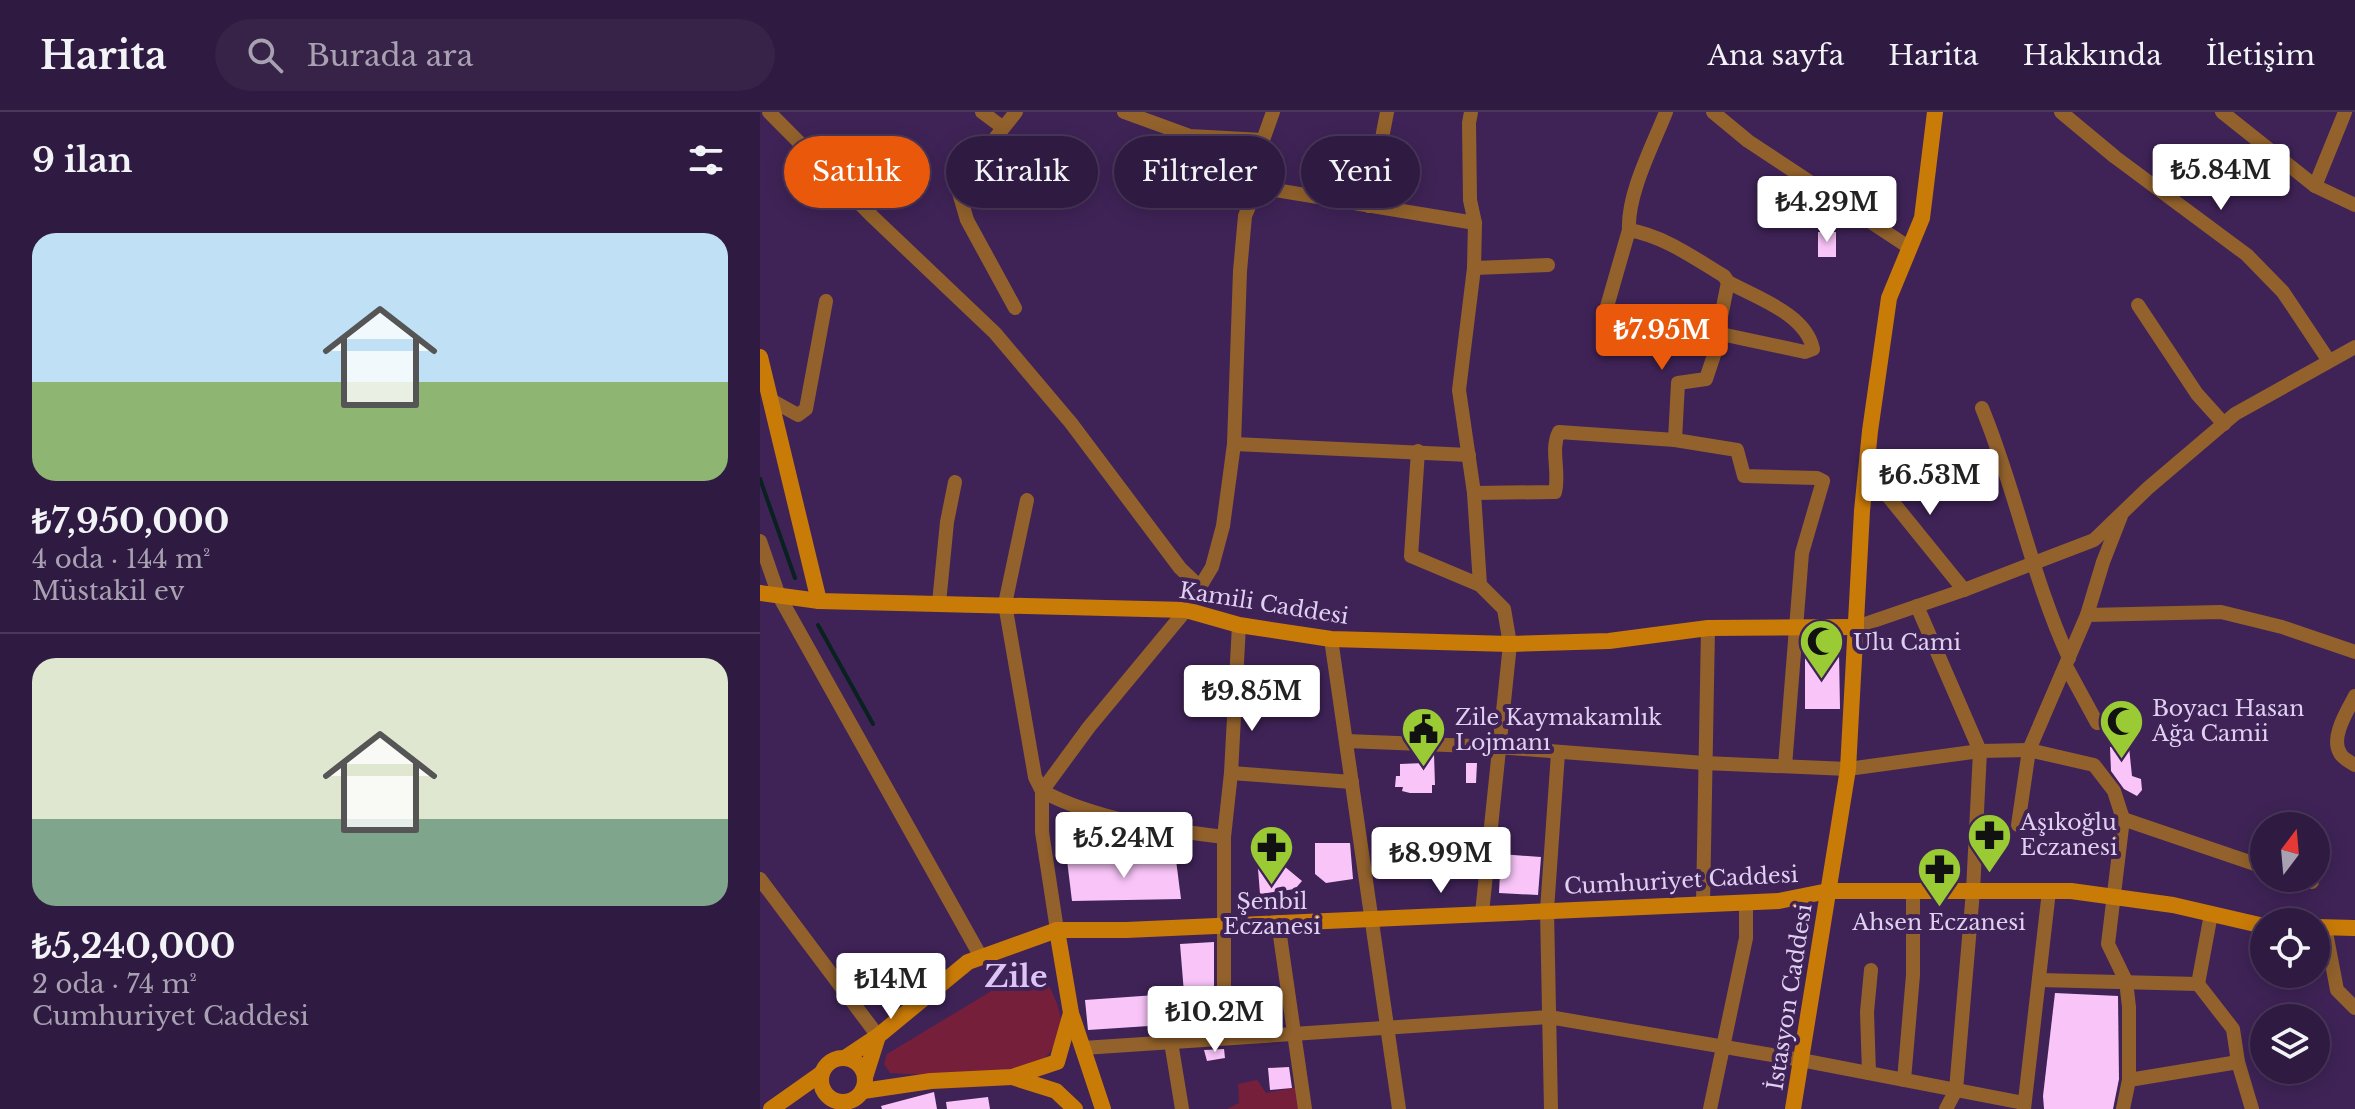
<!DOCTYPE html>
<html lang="tr">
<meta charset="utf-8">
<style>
body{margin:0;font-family:"Libre Baskerville",serif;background:#372348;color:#f1f3f6;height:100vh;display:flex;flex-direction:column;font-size:30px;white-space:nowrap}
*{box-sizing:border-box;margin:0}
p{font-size:26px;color:#a7a1b1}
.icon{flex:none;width:44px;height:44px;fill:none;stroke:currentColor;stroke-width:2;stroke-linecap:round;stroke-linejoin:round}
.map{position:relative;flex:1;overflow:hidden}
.panel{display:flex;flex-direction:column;background:#2f1a41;width:760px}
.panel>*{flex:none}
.banner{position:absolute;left:24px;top:24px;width:760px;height:72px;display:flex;gap:16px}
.needle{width:52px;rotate:16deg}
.buttons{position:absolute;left:1490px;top:700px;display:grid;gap:16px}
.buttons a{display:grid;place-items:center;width:80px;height:80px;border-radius:50%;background:#2f1a41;box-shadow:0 4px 20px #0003,0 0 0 2px #4a385a;font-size:40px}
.price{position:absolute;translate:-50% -68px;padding:0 18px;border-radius:8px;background:#fff;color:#222;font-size:26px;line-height:52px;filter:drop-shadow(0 2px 4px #0008)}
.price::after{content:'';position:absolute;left:50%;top:48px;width:24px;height:18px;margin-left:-12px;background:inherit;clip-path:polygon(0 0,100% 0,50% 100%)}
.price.active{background:#ea580c;color:#fff}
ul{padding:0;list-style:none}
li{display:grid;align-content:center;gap:16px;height:424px;padding:0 32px}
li+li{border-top:2px solid #4a385a}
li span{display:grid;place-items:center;height:248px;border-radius:24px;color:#555}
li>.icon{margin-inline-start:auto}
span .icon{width:144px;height:144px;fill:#fffc;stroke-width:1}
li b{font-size:34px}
h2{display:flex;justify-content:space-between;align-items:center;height:96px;padding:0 32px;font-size:34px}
.chip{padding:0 28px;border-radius:36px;background:#2f1a41;box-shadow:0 4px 20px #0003,0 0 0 2px #4a385a;font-size:28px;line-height:72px}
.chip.active{background:#ea580c;color:#fff}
header{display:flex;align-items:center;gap:48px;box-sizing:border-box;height:112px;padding:0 40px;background:#2f1a41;border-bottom:2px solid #4a385a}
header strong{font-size:38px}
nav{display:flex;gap:44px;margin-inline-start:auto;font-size:28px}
.search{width:560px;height:72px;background:#372348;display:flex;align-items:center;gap:20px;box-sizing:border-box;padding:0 28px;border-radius:44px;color:#a7a1b1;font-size:30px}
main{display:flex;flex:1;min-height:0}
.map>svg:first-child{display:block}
.green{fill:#761f3a}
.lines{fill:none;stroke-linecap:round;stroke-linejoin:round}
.stream{stroke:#09211f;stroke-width:4}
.building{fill:#f9c5f9}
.street{stroke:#93622c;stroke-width:14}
.secondary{stroke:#c97b08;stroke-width:16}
.labels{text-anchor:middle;stroke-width:8;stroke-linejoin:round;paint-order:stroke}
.street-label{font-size:22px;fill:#dfd0f0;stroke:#3f2357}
.poi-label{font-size:22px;fill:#dfd0f0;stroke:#3f2357;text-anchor:start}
.district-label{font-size:30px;font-weight:bold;fill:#dcc4f7;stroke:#3f2357}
</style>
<header>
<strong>Harita</strong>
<div class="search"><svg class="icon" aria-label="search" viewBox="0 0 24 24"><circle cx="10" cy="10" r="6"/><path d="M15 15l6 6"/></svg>Burada ara</div>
<nav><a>Ana sayfa</a><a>Harita</a><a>Hakkında</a><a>İletişim</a></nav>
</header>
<main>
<section class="panel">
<h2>9 ilan<svg class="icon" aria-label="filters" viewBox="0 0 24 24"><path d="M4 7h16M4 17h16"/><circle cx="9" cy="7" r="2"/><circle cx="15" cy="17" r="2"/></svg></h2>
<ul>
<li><span style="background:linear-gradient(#bfe0f5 60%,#8fb573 0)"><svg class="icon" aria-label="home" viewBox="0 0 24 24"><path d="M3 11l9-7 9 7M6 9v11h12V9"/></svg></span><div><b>₺7,950,000</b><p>4 oda · 144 m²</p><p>Müstakil ev</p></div></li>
<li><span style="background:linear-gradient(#dfe7d0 65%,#7fa58c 0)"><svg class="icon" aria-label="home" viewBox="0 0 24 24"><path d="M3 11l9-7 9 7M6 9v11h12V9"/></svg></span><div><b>₺5,240,000</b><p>2 oda · 74 m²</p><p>Cumhuriyet Caddesi</p></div></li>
</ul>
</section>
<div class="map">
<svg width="1595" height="997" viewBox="0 0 1595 997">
<rect width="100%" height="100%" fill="#3f2357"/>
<g class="green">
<path d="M282,859C290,877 306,902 300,923C298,928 291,939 287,944C267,964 160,964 130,961L124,952L127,942L243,872Z"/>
<polygon points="497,968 506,981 538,975 542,997 467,997 479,991 478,972"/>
</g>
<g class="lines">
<g class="stream">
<polyline points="0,367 35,466"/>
<polyline points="58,513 113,612"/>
</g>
</g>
<g class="building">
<rect x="1058" y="120" width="18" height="25"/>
<polygon points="1045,541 1079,541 1080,597 1045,597"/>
<polygon points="1350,635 1369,635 1372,664 1381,667 1382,678 1377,684 1364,677 1351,659"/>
<polygon points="664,642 674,642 675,673 672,673 672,681 650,681 642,679 643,675 635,675 636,664 640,664 640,652 664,651"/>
<polygon points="706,651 717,651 716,671 706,671"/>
<polygon points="496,731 542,769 535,777 500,782"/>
<polygon points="555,731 590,731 593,767 566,771 555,762"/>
<polygon points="741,742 781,745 778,783 739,781"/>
<polygon points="307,748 416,748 421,787 312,789"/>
<polygon points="454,830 454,917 436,918 435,911 328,918 325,888 424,881 420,832"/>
<polygon points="1295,881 1358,884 1359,967 1353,997 1284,997 1283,984"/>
<polygon points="464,937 465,946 447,949 444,938"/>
<polygon points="529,955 532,976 510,978 508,956"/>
<polygon points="174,980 177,997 122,997 121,994"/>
<polygon points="228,985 230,997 187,997 186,990"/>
</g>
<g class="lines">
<g class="street">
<polyline points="9,0 113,105 235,221 311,311 420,456 440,475"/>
<polyline points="222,0 242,15"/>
<polyline points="364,0 430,24 503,28"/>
<polyline points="711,0 709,11 710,88 715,111 714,156 699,278 714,381 720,473 744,497 750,532 722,801"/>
<polyline points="953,0 988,29 1150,136"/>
<polyline points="1301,0 1355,45 1487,143 1523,180 1569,249"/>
<polyline points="1462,0 1555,74 1595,93"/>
<polyline points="1555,74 1585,0"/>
<polyline points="497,75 715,111"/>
<polyline points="609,94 627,0"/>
<path d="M869,118C904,124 934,146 964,164L968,170C997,186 1046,202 1053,237L1045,240L961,222"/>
<polyline points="714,156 788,153"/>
<polyline points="1378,193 1437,282 1464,312"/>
<polyline points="255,196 207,108 197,74 256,0"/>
<path d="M846,198L869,118C867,82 893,33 906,0"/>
<polyline points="11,288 38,303 46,297 66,189"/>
<path d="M1222,296C1256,378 1272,466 1309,546"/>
<polyline points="915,328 918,271 946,267 961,222 960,210 968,170"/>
<polyline points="474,332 709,343"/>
<polyline points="658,339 651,444 720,473"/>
<polyline points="1106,357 1204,478"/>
<path d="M714,381L795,380C800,360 790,337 799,320L915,328L977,338L984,364L1057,366L1063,369L1042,441L1025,654"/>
<polyline points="267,388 245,492 275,665 282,679 282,720 297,818"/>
<polyline points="0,429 19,484 221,845"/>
<polyline points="179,491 187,410 195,370"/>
<polyline points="1157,494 1220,639 1213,779 1196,978 1186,997"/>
<polyline points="1327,503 1461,500 1522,515 1595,540"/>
<polyline points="1096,515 1204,478 1334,428 1388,376 1475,302 1595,235"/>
<polyline points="571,527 639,997"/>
<polyline points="1306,554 1337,611"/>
<path d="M1595,584C1588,598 1570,625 1580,641C1582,646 1590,650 1595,653"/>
<polyline points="586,629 738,635 944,651 1088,657 1220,639 1269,638 1334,653 1354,679 1363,707 1348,832 1366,869 1369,895 1369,968 1363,997"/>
<polyline points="471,661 592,670"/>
<polyline points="282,679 329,615 426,498 452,455 463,414 474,332 480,159 485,104 497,75 503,28 513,0"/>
<path d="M282,679C333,707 407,718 464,725"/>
<polyline points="1363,707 1504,755"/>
<polyline points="1258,713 1269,638 1327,503 1343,450 1361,404"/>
<polyline points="1538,766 1552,770"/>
<polyline points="0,767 118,924"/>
<polyline points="943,792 948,516"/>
<polyline points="1451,802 1438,872 1473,917 1478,950 1492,997"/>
<polyline points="518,810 545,997"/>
<polyline points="1565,815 1577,878 1595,896"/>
<polyline points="1279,868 1438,872"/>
<polyline points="464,926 464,725 471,661 479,513"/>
<polyline points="411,930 422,997"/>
<polyline points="323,936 789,905 1041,948 1264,991"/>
<polyline points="1109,961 1107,900 1111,858"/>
<polyline points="1144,968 1153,863 1153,779"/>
<polyline points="1369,968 1478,950"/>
<polyline points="791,997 787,798 798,641"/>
<polyline points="950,997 986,826 986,790"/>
<polyline points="1264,997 1289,779"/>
</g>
<g class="secondary">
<polyline points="0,245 59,489"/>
<polyline points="0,481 59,489 426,498 479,513 571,527 750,532 849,529 948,516 1096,515"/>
<polyline points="1556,815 1595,816"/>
<polyline points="312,904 343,997"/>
<polyline points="118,924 208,850 297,818 366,818 1019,789 1068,779 1311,779 1413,793 1504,814"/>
<polyline points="85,946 118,924 105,965"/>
<circle cx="83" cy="968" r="22"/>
<polyline points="252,965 296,979 315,997"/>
<polyline points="103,979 171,969 252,965 297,950 311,901 297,818"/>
<polyline points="11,997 62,961"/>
<polyline points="1033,997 1088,657 1102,399 1110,319 1129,186 1162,106 1175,0"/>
</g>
</g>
<defs>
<symbol id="mosque-pin" viewBox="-11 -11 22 30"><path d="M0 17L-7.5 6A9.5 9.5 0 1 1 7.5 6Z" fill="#9acb34" stroke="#3f2357"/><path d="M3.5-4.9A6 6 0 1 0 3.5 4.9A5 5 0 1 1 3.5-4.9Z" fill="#111"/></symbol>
<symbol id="civic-pin" viewBox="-11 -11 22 30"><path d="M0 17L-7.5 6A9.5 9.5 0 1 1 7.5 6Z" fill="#9acb34" stroke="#3f2357"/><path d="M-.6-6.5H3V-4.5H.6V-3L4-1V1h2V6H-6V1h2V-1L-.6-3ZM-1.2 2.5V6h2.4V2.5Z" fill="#111"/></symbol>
<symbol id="pharmacy-pin" viewBox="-11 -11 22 30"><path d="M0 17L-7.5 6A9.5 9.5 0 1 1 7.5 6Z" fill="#9acb34" stroke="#3f2357"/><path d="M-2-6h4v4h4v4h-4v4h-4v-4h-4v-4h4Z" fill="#111"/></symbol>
</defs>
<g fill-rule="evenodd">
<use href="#mosque-pin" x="1036" y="504" width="51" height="69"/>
<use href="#mosque-pin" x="1336" y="584" width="51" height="69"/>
<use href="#civic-pin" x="638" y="592" width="51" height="69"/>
<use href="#pharmacy-pin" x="1204" y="698" width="51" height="69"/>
<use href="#pharmacy-pin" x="486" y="710" width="51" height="69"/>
<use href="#pharmacy-pin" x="1154" y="732" width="51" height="69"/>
</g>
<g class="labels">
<g class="street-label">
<text transform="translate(504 491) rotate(9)" y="8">Kamili Caddesi</text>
<text transform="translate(921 768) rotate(-3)" y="8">Cumhuriyet Caddesi</text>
<text transform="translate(1029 885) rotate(-81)" y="8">İstasyon Caddesi</text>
</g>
<g class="poi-label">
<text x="1093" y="538">Ulu Cami</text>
<text x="1392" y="604">Boyacı Hasan<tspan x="1392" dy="25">Ağa Camii</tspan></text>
<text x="695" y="613">Zile Kaymakamlık<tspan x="695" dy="25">Lojmanı</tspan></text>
<text x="1260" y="718">Aşıkoğlu<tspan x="1260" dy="25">Eczanesi</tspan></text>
<text x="512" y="797" text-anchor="middle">Şenbil<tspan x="512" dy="25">Eczanesi</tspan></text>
<text x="1179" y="818" text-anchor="middle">Ahsen Eczanesi</text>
</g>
<g class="district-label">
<text x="256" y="875">Zile</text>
</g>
</g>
</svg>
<div class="buttons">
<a><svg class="needle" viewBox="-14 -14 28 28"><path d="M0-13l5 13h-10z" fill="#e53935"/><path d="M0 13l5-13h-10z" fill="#a7a1b1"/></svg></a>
<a><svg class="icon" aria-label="locate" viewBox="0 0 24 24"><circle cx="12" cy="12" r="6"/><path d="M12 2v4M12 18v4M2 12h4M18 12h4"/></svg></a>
<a><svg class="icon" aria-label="layers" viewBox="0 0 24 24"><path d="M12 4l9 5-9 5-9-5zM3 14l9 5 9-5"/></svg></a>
</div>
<b class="price" style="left:1461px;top:100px">₺5.84M</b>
<b class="price" style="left:1067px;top:132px">₺4.29M</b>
<b class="price active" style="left:902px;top:260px">₺7.95M</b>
<b class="price" style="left:1170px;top:405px">₺6.53M</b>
<b class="price" style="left:492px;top:621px">₺9.85M</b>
<b class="price" style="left:364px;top:768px">₺5.24M</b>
<b class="price" style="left:681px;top:783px">₺8.99M</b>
<b class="price" style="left:131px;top:909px">₺14M</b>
<b class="price" style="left:455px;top:942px">₺10.2M</b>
<div class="banner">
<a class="chip active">Satılık</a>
<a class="chip">Kiralık</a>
<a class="chip">Filtreler</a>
<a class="chip">Yeni</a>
</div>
</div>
</main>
